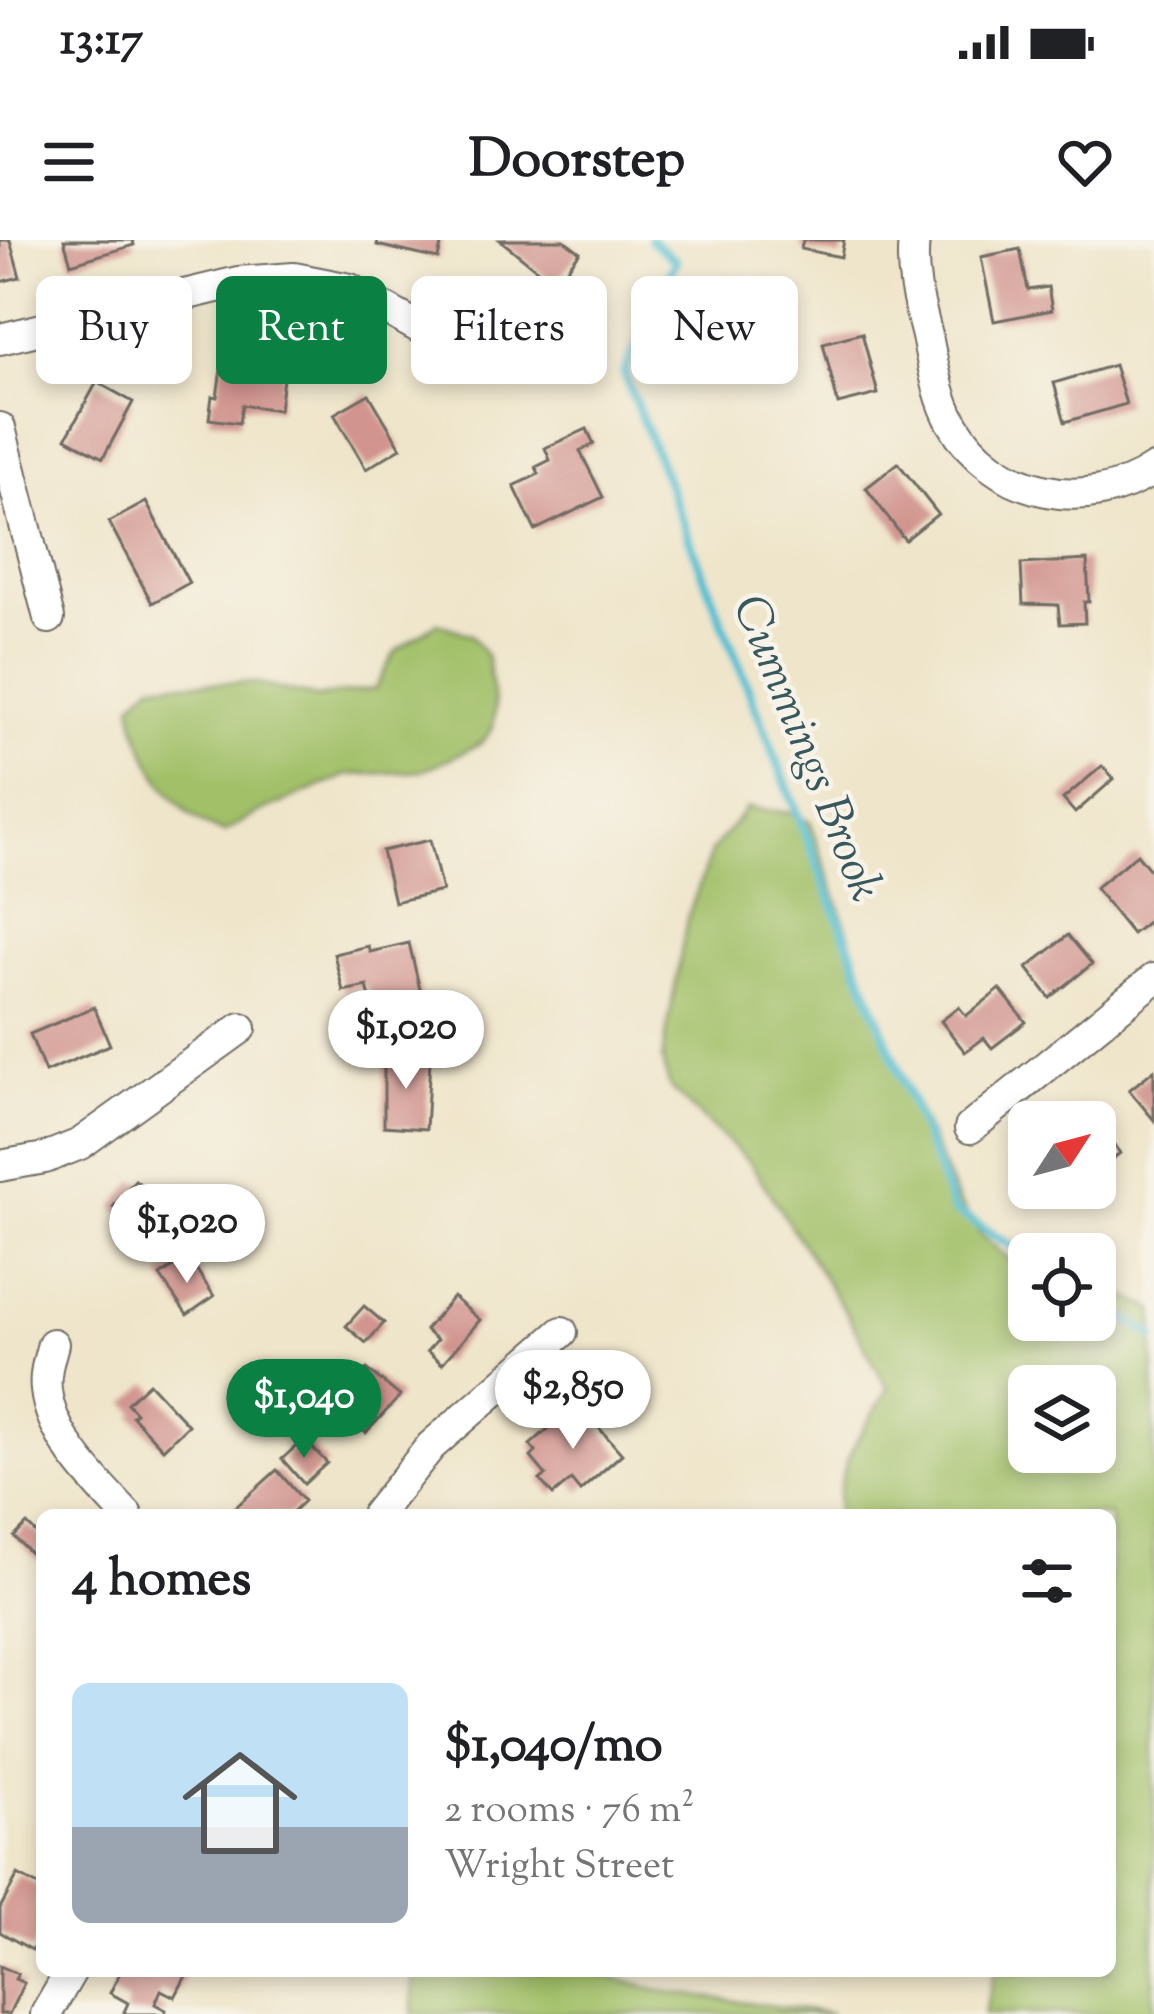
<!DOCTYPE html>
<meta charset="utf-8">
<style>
body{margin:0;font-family:"Sorts Mill Goudy",serif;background:#f6f6f6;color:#202124;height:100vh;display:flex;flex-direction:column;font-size:45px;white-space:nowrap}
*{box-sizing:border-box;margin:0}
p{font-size:39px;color:#757577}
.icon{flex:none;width:66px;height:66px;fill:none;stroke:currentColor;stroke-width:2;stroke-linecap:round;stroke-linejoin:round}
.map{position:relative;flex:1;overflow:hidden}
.details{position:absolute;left:36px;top:1269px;width:1080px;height:468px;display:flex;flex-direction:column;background:#fff;border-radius:18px;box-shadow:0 6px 18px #0003}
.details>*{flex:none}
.hud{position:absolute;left:36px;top:36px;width:1083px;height:108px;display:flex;gap:24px}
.needle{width:78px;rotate:54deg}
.tools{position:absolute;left:1008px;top:861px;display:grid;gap:24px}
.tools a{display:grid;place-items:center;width:108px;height:108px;border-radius:18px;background:#fff;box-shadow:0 6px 18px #0003;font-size:60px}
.price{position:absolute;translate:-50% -102px;padding:0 27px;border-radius:42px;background:#fff;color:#222;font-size:39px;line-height:78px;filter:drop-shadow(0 3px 6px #0008)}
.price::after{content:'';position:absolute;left:50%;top:72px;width:36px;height:27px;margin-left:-18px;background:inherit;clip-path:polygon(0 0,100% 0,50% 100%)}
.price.on{background:#0b8043;color:#fff}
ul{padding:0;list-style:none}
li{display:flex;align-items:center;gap:36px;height:300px;padding:0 36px}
li span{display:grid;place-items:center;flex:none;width:336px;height:240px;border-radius:18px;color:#555}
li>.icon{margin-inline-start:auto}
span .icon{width:144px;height:144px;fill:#fffc;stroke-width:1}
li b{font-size:51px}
h2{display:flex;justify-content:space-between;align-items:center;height:144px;padding:0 36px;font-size:51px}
.chip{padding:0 42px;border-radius:18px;background:#fff;box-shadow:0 6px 18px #0003;font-size:42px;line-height:108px}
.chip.on{background:#0b8043;color:#fff}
.status{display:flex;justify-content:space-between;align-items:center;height:84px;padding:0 60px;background:#fff;direction:ltr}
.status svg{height:33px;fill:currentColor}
header{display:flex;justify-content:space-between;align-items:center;height:156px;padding:0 36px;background:#fff;font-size:54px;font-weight:700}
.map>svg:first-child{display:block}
.green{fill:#a1c068;stroke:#66764a;stroke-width:3;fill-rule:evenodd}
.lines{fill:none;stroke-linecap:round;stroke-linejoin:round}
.stream{stroke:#56c0d2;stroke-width:9}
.building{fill:#d1948f}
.minor-casing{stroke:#706c63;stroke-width:34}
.minor{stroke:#fff;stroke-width:30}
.labels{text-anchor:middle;stroke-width:9;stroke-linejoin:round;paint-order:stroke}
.water-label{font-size:48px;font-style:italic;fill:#38585d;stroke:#f7f3e8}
</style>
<div class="status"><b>13:17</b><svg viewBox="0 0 49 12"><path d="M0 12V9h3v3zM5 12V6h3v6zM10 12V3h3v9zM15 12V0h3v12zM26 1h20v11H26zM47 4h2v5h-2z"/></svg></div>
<header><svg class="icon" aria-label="menu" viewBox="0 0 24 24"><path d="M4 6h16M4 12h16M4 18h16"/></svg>Doorstep<svg class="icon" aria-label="heart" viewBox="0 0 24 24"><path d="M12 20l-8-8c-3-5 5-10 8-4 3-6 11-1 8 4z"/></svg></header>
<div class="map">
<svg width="1154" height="1774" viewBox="0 0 1154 1774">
<rect width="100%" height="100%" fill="#f7f3e8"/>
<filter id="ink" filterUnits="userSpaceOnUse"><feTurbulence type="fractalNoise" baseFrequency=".00833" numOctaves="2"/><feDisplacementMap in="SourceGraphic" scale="24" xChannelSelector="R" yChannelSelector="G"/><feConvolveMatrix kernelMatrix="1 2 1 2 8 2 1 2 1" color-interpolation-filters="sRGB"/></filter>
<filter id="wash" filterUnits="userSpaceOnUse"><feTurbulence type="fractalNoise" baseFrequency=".004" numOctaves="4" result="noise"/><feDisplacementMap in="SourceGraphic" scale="48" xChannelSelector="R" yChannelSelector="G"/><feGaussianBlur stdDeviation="2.7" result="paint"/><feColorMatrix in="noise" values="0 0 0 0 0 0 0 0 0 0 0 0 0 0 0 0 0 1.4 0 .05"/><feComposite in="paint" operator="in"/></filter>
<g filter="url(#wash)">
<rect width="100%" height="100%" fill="#efe5ca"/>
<g class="green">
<path d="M437,383L471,395L487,417L495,468L493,488L482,503L422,531L347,535L260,572L224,592C175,579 137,512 132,463L153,443H254L317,457L375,449L395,412Z"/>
<path d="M747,568L791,573L810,582L879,781L957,959L982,996L1010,1020L1029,1030V1080H1095V1050L1120,1054L1154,1070V1774H984L995,1731H1110V1275H837C840,1214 860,1198 888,1149L847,1074L751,924L670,848L662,819L687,679L712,610ZM1095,1146V1212H1029V1146Z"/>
<polygon points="413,1731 590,1731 655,1750 832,1774 413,1774"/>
</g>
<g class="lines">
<g class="stream">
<polyline points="651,0 676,21 624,133 954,970 1029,1017"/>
<polyline points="1095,1059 1154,1096"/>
</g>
</g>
<g id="blocks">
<g class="building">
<polygon points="0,0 10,0 20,37 0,42"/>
<polygon points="64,0 133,0 134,5 71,24"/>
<polygon points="378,0 442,0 438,19 377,5"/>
<polygon points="500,0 564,0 580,12 555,44"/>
<polygon points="803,0 844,0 841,17 801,9"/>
<polygon points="1020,9 1028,50 1048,47 1052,70 994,81 981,17"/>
<polygon points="862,93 878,154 838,164 823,103"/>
<polygon points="222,122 284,131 279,170 242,165 239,183 209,179 212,156 217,157"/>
<polygon points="1114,125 1126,164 1065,182 1054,143"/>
<polygon points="97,142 133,162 103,218 66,198"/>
<polygon points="369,154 401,208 366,229 334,174"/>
<polygon points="587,189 594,204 580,211 603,257 535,290 514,246 539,234 536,227 550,220 545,208"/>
<polygon points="898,223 938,274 905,300 866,248"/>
<polygon points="146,262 189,343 152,363 109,282"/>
<polygon points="1087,320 1089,362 1084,362 1085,383 1060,384 1058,365 1023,364 1021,324"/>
<polygon points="1102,526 1114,539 1075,573 1063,559"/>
<polygon points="430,600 442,651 394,662 382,611"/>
<polygon points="1137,614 1154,635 1154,677 1132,694 1095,648"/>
<polygon points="1068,695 1092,724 1050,758 1027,728"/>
<polygon points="409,703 425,771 376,783 367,746 343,751 334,714 368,706 370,712"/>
<polygon points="1000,749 1026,782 992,808 984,798 965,812 941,781 959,767 966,776"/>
<polygon points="94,767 110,805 45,832 30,794"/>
<polygon points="384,817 430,820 426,889 384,886"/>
<polygon points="1154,830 1154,880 1129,850"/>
<polygon points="1095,882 1120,913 1102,928 1098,923 1095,925"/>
<polygon points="135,940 171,969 149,996 113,967"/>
<polygon points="188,1017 214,1056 187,1075 160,1036"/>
<polygon points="453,1057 480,1080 442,1124 427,1111 437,1100 425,1090"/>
<polygon points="364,1066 384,1083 366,1103 346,1086"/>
<polygon points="367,1129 400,1156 366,1193 343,1175 364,1145 358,1140"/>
<polygon points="149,1143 188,1185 163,1209 132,1176 136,1173 127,1163"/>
<polygon points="573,1167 581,1176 585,1172 622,1214 580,1251 571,1240 553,1255 540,1240 546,1235 531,1217 536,1212 530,1205"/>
<polygon points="304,1199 327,1223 304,1244 282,1219"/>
<polygon points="277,1230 304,1261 289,1275 227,1275"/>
<polygon points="27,1284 37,1294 42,1290 42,1325 14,1297"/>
<polygon points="18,1635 42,1648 38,1663 42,1665 42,1691 32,1710 0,1692 0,1668"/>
<polygon points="0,1726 18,1734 15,1739 24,1743 9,1774 0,1774"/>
<polygon points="121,1731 176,1731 186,1736 175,1757 161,1750 155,1764 166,1770 165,1774 127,1774 124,1772 128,1763 110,1753"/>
</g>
</g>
</g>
<g filter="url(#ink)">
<use href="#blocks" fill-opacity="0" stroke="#706c63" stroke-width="3"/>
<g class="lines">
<defs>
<g id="minor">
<path d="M914,0C910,32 918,61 926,92C933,122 937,155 952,182C993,255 1086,275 1154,229"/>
<polyline points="0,99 238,42 294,38 350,49 479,121"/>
<polyline points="0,188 49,378"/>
<polyline points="970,888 1154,739"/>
<polyline points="0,926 45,918 80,904 241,788"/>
<path d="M53,1104C49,1119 44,1134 46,1150C51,1198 96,1242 127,1275"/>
<polyline points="376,1275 431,1206 562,1092"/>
<polyline points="46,1774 71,1731"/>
</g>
</defs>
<use href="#minor" class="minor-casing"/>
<use href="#minor" class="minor"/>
</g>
</g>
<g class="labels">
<g class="water-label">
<text transform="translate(810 507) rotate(68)" y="17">Cummings Brook</text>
</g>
</g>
</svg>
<div class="tools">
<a><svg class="needle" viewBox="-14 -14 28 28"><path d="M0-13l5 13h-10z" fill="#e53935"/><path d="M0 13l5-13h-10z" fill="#757577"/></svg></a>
<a><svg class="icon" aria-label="locate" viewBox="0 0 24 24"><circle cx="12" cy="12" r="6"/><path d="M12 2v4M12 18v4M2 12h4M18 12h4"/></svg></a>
<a><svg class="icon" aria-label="layers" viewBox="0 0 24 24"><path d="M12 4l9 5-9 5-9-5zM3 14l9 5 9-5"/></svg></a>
</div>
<b class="price" style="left:406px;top:852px">$1,020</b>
<b class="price" style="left:187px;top:1046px">$1,020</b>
<b class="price" style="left:573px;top:1212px">$2,850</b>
<b class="price on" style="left:304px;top:1221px">$1,040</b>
<div class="hud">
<a class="chip">Buy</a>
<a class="chip on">Rent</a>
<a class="chip">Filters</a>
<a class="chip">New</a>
</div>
<section class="details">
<h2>4 homes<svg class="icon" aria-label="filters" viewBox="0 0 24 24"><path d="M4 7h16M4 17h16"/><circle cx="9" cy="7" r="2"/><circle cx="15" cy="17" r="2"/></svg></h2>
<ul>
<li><span style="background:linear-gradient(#bfe0f5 60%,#9aa5b1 0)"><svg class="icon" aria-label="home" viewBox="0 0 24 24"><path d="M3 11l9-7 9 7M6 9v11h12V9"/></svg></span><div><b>$1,040/mo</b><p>2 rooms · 76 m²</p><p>Wright Street</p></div></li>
</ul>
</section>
</div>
